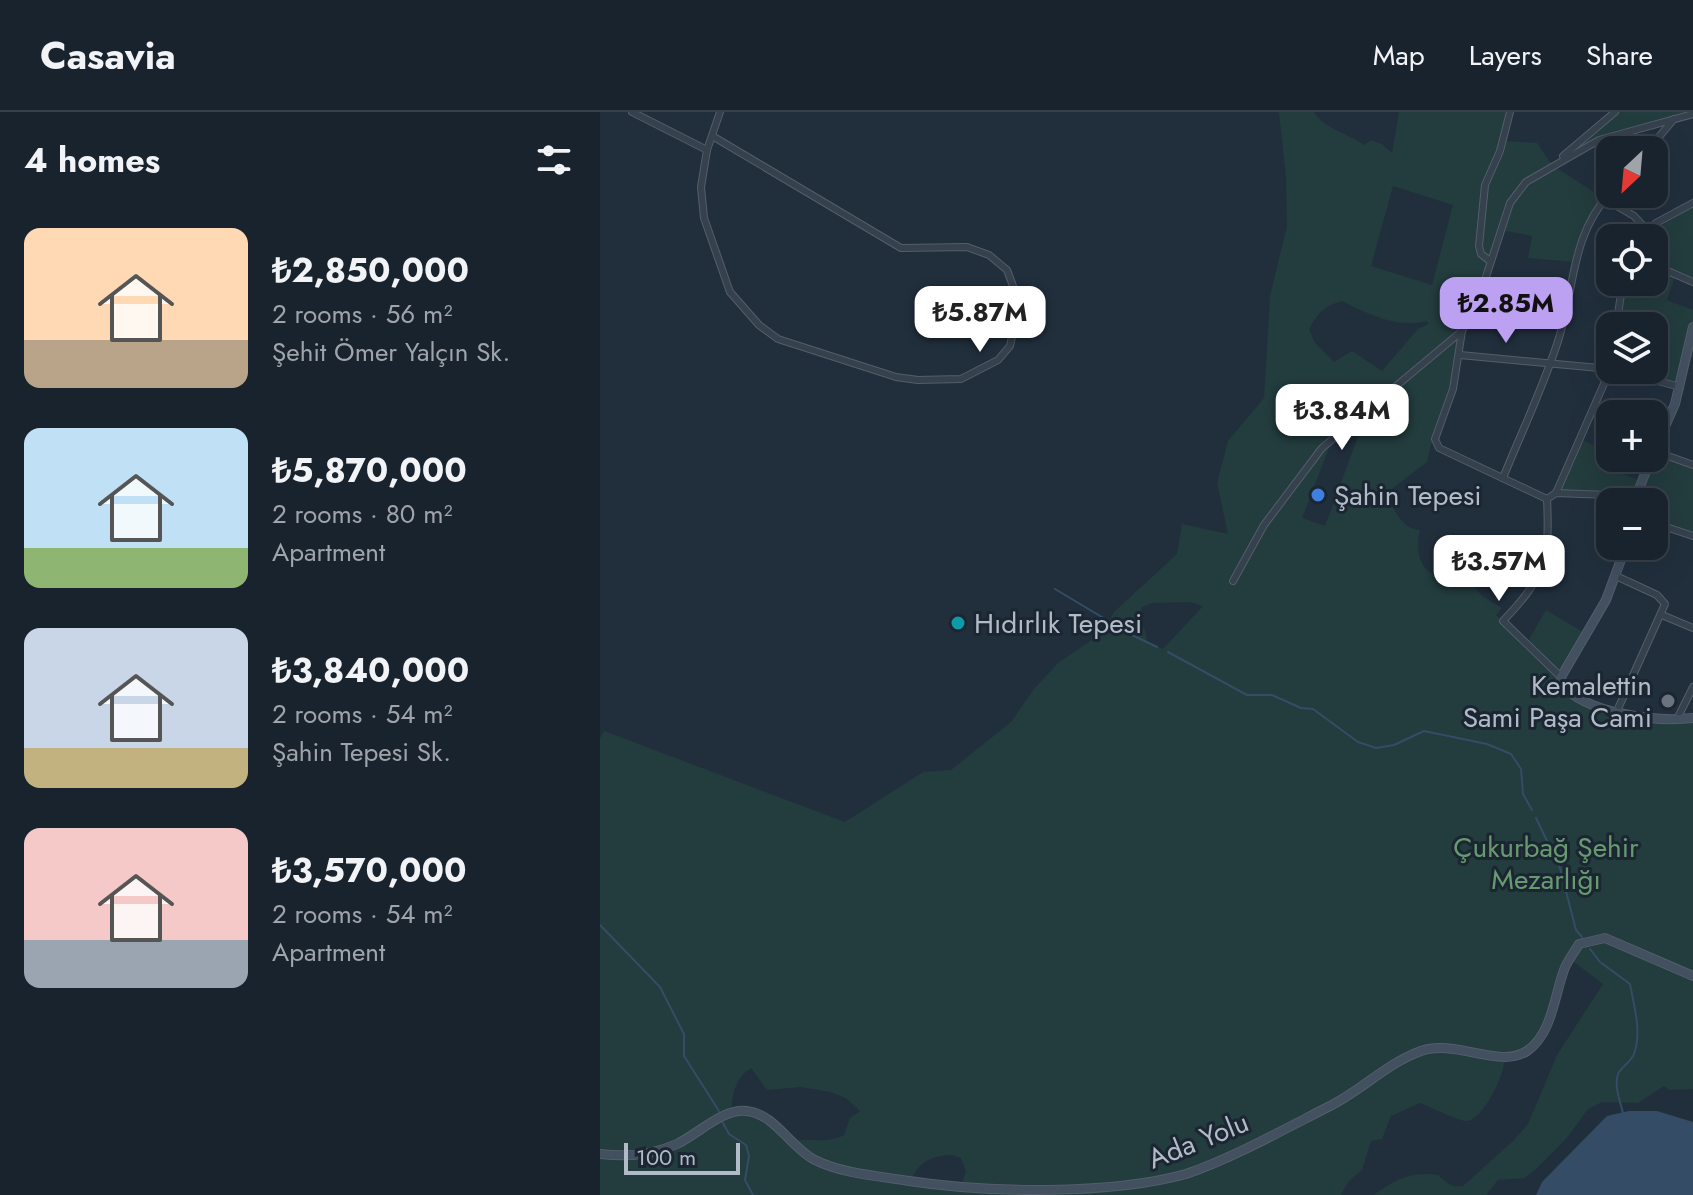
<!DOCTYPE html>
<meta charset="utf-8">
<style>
body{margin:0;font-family:Jost,sans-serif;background:#222b36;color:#f1f3f6;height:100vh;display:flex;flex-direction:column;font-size:30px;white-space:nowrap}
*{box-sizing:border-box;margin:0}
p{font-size:26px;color:#9fa4aa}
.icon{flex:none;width:44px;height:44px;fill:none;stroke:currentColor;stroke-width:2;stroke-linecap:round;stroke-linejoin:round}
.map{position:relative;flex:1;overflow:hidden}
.side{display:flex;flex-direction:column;background:#19232e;width:600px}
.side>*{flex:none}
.needle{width:52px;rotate:206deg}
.tools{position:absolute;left:996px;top:24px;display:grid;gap:16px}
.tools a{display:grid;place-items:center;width:72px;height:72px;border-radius:16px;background:#19232e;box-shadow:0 8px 32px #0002,0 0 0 2px #37404a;font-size:40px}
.scale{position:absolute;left:24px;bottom:20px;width:116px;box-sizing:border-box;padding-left:8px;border:4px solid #b1bbc8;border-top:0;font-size:22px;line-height:28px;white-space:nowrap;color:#b1bbc8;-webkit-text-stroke:6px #1b2632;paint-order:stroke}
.price{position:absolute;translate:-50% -68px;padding:0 18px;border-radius:16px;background:#fff;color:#222;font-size:26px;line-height:52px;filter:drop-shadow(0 2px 4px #0008)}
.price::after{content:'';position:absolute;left:50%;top:48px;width:24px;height:18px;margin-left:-12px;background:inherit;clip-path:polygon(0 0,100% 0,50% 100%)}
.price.on{background:#bca0f2;color:#111}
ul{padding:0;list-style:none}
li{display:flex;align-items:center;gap:24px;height:200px;padding:0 24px}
li span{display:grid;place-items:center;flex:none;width:224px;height:160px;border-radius:16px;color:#555}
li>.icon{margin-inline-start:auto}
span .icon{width:96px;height:96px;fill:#fffc;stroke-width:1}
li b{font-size:34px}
h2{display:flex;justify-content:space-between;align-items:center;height:96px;padding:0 24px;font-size:34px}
header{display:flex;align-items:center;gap:48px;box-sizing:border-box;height:112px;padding:0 40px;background:#19232e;border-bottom:2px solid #37404a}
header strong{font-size:38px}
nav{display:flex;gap:44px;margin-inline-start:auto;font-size:28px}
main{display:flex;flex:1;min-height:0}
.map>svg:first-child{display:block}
.green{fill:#233c3e;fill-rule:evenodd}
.water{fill:#344c65}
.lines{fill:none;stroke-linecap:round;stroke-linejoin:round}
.stream{stroke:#344c65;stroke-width:2}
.street-casing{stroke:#545e6b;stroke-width:8}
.secondary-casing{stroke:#545e6b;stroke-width:10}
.street{stroke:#35414d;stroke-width:6}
.secondary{stroke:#435060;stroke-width:8}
.shop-dot{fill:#3f7fe0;stroke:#1b2632;stroke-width:3}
.culture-dot{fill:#0f9aa8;stroke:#1b2632;stroke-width:3}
.worship-dot{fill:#6b7280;stroke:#1b2632;stroke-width:3}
.labels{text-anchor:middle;stroke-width:6;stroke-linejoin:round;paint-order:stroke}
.poi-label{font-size:28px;fill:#b1bbc8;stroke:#1b2632;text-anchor:start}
.park-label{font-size:28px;fill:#679b6f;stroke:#1b2632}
.street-label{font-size:28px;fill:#b1bbc8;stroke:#1b2632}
</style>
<header>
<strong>Casavia</strong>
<nav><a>Map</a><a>Layers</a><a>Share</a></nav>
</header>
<main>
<section class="side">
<h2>4 homes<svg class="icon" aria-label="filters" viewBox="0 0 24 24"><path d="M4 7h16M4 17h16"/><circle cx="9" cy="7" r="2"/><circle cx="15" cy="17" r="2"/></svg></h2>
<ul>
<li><span style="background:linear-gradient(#ffd9b3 70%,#b9a48a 0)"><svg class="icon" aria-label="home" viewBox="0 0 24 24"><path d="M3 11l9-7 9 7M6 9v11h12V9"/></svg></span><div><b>₺2,850,000</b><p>2 rooms · 56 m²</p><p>Şehit Ömer Yalçın Sk.</p></div></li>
<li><span style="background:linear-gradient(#bfe0f5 75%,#8fb573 0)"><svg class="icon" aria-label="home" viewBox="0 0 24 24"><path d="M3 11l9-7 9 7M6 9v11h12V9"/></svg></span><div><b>₺5,870,000</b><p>2 rooms · 80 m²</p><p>Apartment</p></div></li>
<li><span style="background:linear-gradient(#c9d6e8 75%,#c2b280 0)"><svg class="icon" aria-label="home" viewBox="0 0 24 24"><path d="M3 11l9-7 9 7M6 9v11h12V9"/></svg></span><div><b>₺3,840,000</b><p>2 rooms · 54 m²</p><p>Şahin Tepesi Sk.</p></div></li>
<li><span style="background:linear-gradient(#f6c9c9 70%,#9aa5b1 0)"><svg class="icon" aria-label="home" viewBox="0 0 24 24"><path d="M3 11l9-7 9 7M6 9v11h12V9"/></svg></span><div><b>₺3,570,000</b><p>2 rooms · 54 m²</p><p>Apartment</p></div></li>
</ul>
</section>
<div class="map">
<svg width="1093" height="1083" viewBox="0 0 1093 1083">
<rect width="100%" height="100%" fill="#212f3d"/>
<g class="green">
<path d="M679,0H714C724,17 748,21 764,33L771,28L782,32L792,41L799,0H910L903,29L937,31L952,53L1005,87L995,99L974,150L928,146L932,124L901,118L883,174L862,219L860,243L836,329L831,332L827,350L781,385C798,394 797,416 820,418C811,458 834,470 871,470L882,484L902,496L896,503L927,531L946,498L988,523L961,564L967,578L1017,599L1093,606V977L1069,978L1064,974L1038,991L1002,990L988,997L966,1027L934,1059L924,1066L898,1068L886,1083H773C796,1068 809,1059 838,1063C848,1071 849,1076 863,1074L913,1029L928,1012L957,943L1003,872L970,847L942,926L926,940L904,945C907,959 884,1006 868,1009C860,1010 831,995 820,991L791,1004L782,1027L771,1029L762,1058L748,1070L741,1083H0V626L4,619L245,710L323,660L351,658L411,610L434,577L458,551L502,521L514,500L577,442L582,412L628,422L617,371L628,329L664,286L670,184L687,114L686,66ZM793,74L853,93L832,173L771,154ZM742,189C769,202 797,217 827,209L829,212L818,217L782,259L752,239L734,250L715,231L709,217C717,202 724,194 742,189ZM766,303L725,414L702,406L732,328ZM590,490L603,494L563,537L547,529L545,518L538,509L542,495L552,491ZM151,956L167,978L201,975L230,980L246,986L260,999L250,1006L244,1023C228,1032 208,1026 190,1029L155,1000H132C131,983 136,965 151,956ZM352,1043L361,1046L366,1059L361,1074L311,1068C320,1049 331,1044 352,1043Z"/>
<polygon points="1015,0 1093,0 999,28 957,50"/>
<polygon points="1093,91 1093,170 1076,162 1067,188 1093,198 1093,246 1089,243 1080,275 1017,258 1054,258 1054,214 1016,214 1023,170 1054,170 1054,126 1043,126 1048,119"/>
<polygon points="980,327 1003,337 997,351 1040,369 1054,346 1054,339 1093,353 1093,424 1054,411 1054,390 1010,390 1010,412 1001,409 1001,381 956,381"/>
</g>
<polygon class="water" points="1029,999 1057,999 1093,1010 1093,1083 936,1083 942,1070 1007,1004"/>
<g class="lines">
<g class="stream">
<polyline points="455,477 532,523 557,535"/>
<polyline points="568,540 647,583 672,583 701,596 713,597 758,630 776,636 794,633 824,619 887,632 911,642 921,657 923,682 932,698"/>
<polyline points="936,706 960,756 976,818 982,825"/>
<polyline points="0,813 60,875 84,922 84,944 119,999"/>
<path d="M990,837L1000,850L1030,872C1034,894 1042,920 1034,942C1031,950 1021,955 1018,962C1014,974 1020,989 1023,1001"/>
<polyline points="123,1011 129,1022 146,1033 149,1044 145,1068 153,1083"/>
</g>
<defs>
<g id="street">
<polyline points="32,0 107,38"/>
<polyline points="114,25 301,136 367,135 389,143 407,158 416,182 418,198 410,234 398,248 361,267 318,268 296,265 178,227 159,213 130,180 104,106 101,75 107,38 120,0"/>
<polyline points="1048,38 1074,7"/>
<polyline points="963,44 1015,0"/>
<polyline points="1005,87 1034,104 1048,119"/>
<polyline points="1043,126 1056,111 1093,91"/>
<polyline points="890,149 881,142 879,134 885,73 900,39 910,0"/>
<polyline points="1054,153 1093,170"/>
<polyline points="1016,214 1023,170"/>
<polyline points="862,219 853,277 835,327 839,336 947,387 956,381 1034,384"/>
<polyline points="860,243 1010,257"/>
<polyline points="1017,258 1080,275"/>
<polyline points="1054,339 1093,353"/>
<path d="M903,366C921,321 943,276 958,229C975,177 970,125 1010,81"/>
<polyline points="956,381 1010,258"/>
<path d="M947,387C950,447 945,465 903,509L961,565"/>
<polyline points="1054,411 1093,424"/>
<polyline points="1016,464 1057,483 1065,492 1017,599"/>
<polyline points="633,469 664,413 722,336 862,219 883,174 910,91 926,70 999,28 1093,2"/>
<polyline points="1062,503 1093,516"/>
<polyline points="1077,607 1093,575"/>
</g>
<g id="secondary">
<polyline points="1054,339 1075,292 1093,215"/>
<polyline points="1034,390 1051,346"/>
<path d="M1026,434L1006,488L961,565L962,572C985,602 1057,610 1093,606"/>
<path d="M0,1042C26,1045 53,1043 77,1032C98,1022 123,996 147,999C175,1002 191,1036 215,1048C243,1062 279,1064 309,1069C388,1081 510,1083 586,1062C630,1047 685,1017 728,995C761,979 787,951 821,939C855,927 900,957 927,939C952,922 954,885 964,858C967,849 974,841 979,832L1005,826L1093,864"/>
</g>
</defs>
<use href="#street" class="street-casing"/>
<use href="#secondary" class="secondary-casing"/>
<use href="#street" class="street"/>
<use href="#secondary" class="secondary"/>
</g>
<circle class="shop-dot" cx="718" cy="383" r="8"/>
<circle class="culture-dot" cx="358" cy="511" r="8"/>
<circle class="worship-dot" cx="1068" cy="589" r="8"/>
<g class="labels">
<g class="poi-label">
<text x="734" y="393">Şahin Tepesi</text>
<text x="374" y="521">Hıdırlık Tepesi</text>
<text x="1052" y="583" text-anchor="end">Kemalettin<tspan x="1052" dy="32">Sami Paşa Cami</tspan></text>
</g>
<g class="park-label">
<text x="946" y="745">Çukurbağ Şehir<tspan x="946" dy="32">Mezarlığı</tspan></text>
</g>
<g class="street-label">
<text transform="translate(598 1028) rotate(-22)" y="10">Ada Yolu</text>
</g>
</g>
</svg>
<div class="tools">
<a><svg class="needle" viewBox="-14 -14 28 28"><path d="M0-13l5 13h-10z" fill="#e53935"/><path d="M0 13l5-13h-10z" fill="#9fa4aa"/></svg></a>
<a><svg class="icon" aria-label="locate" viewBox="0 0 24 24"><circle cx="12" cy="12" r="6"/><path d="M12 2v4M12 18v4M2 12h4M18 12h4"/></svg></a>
<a><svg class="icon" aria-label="layers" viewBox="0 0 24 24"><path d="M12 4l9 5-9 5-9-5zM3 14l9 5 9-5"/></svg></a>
<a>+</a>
<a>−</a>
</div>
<div class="scale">100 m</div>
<b class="price on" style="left:906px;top:233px">₺2.85M</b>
<b class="price" style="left:380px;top:242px">₺5.87M</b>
<b class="price" style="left:742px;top:340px">₺3.84M</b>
<b class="price" style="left:899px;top:491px">₺3.57M</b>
</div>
</main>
